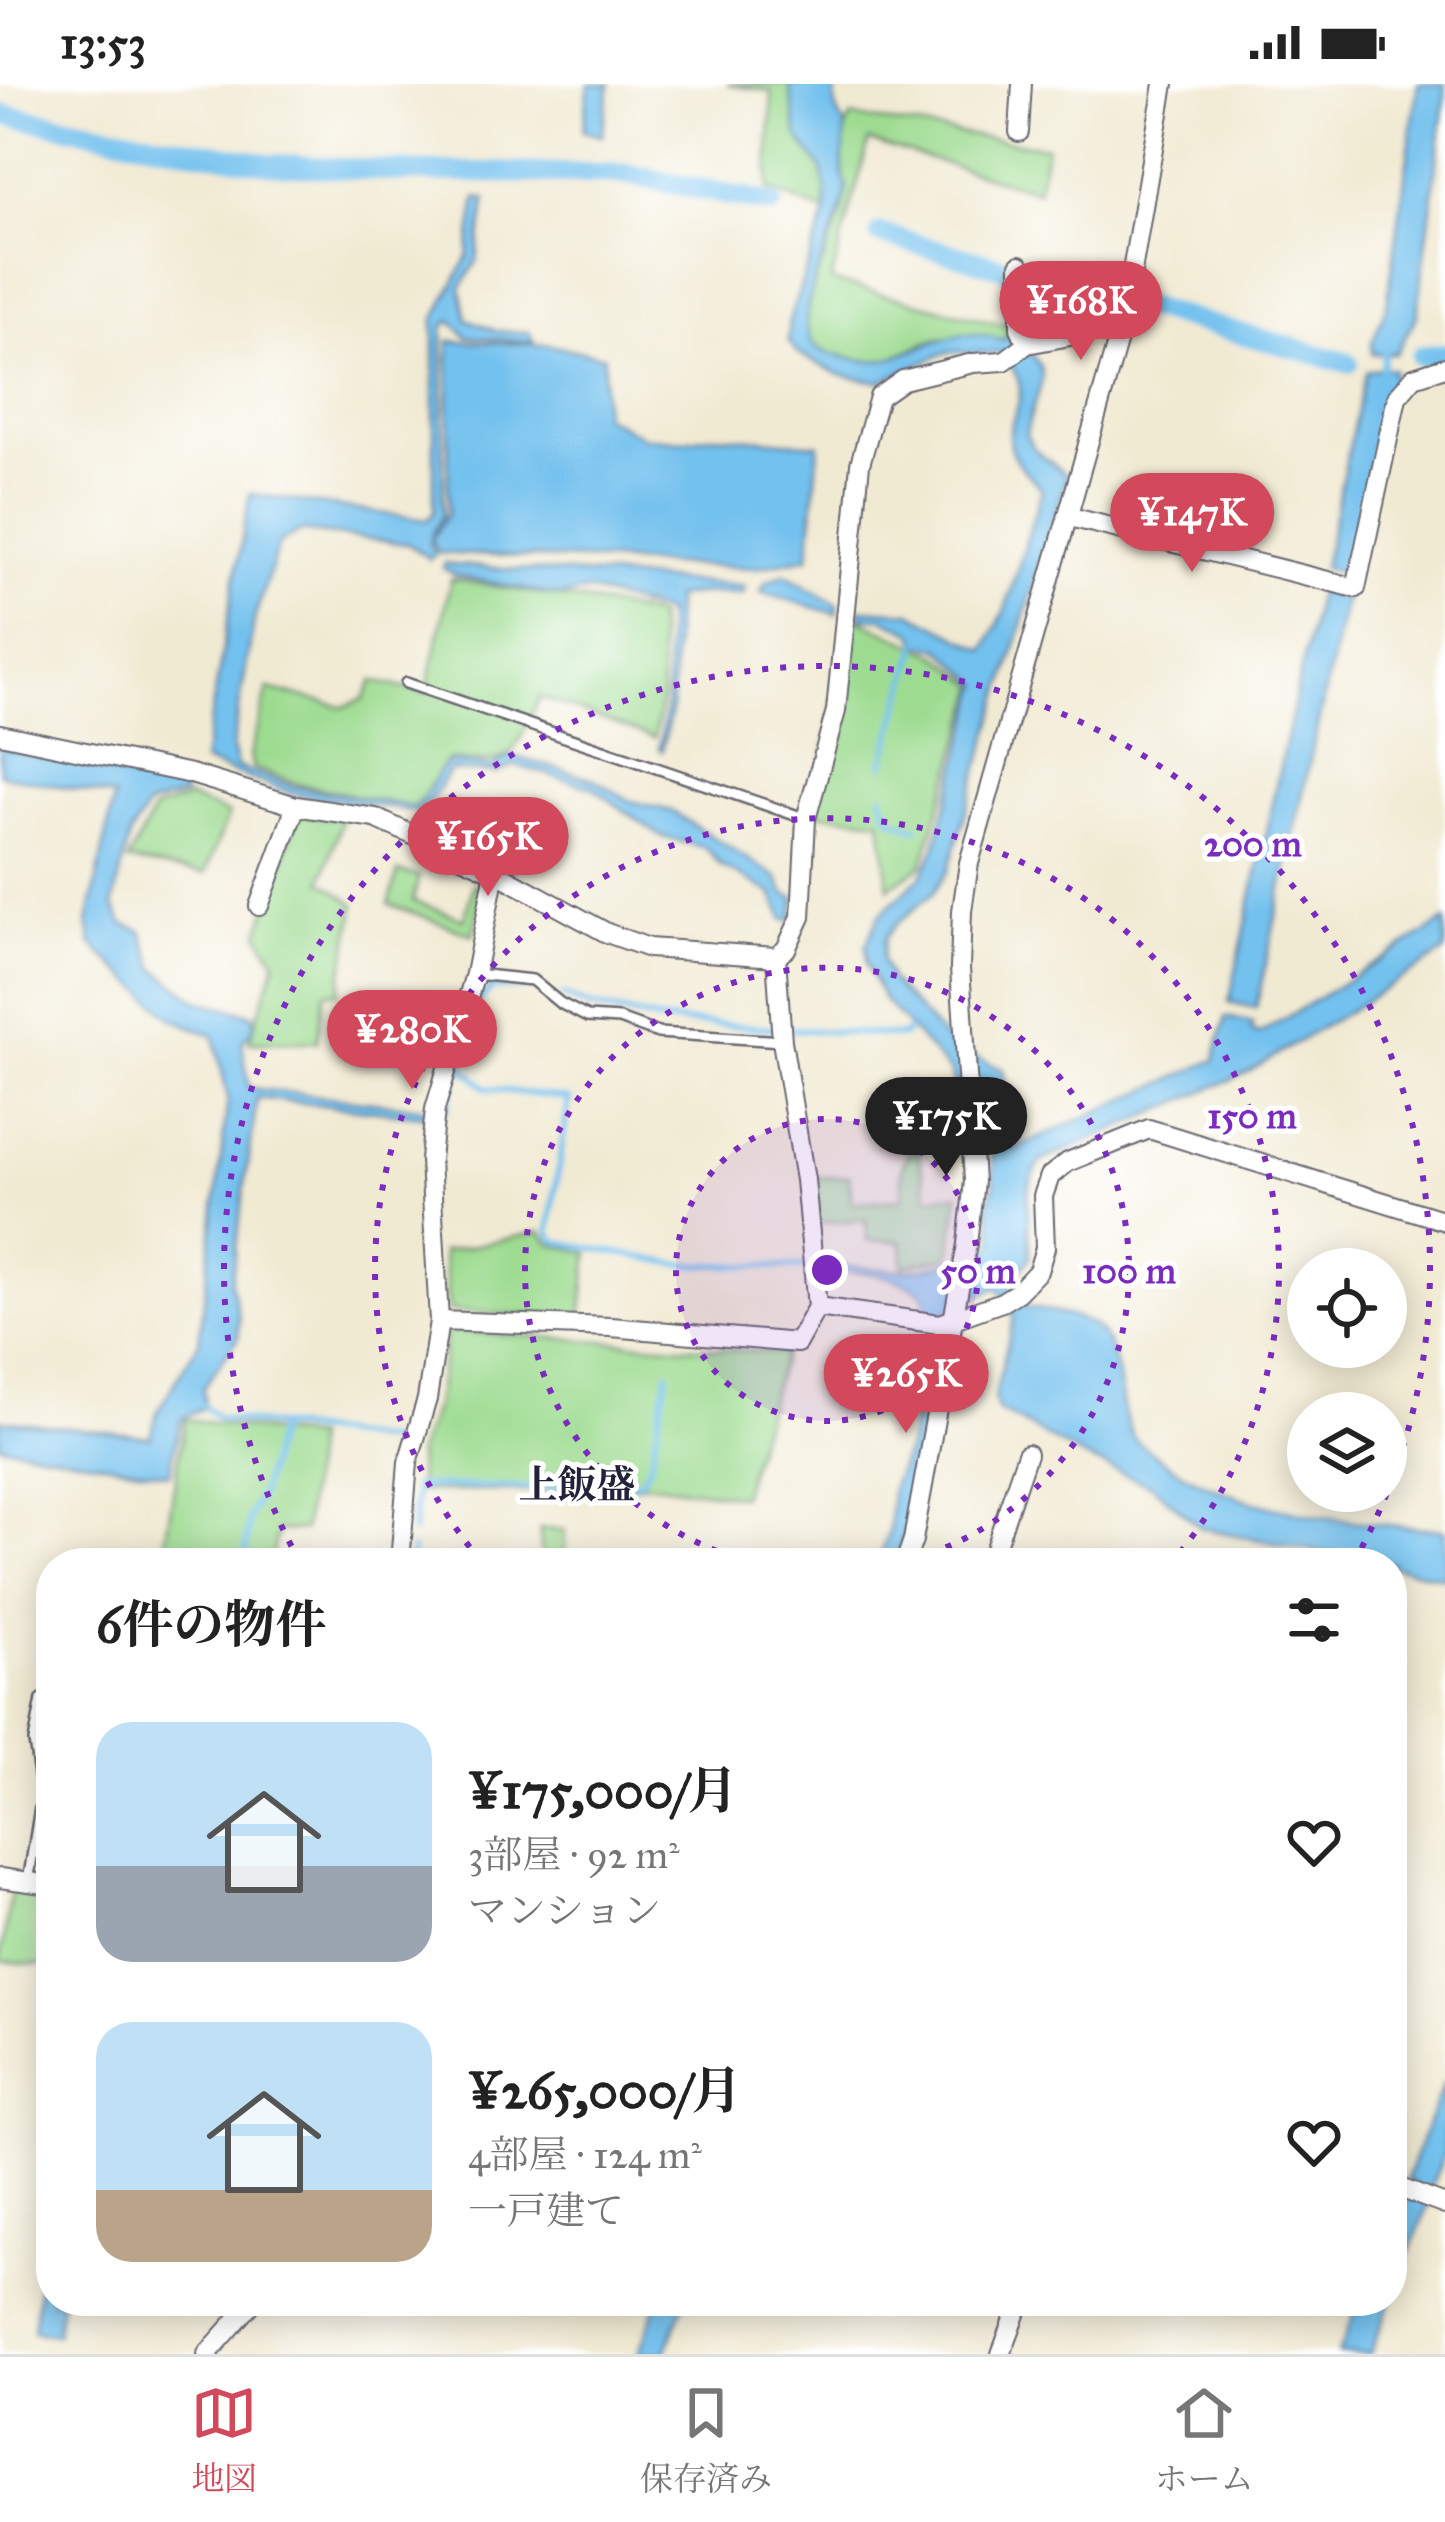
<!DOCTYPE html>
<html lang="ja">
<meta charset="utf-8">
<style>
body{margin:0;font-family:"IM FELL Great Primer","Noto Serif JP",serif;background:#f2f2f2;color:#222;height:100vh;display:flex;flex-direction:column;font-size:45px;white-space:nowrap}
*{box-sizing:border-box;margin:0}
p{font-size:39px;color:#767676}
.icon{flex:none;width:66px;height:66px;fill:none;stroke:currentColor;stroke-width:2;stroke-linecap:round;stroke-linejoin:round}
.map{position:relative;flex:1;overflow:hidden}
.details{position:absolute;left:36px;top:1464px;width:1371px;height:768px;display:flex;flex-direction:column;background:#fff;border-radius:48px;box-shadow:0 6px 30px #0003}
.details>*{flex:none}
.buttons{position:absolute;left:1287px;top:1164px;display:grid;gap:24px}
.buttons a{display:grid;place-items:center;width:120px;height:120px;border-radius:50%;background:#fff;box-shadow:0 6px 30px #0003;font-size:60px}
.price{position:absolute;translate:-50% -102px;padding:0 27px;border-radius:42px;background:#d1495b;color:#fff;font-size:39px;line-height:78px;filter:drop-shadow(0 3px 6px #0008)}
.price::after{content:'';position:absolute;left:50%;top:72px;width:36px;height:27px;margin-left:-18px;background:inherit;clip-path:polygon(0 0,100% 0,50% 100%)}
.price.active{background:#222;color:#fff}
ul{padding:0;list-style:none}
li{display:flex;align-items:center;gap:36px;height:300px;padding:0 60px}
li span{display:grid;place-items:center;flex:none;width:336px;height:240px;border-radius:36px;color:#555}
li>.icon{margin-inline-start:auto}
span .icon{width:144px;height:144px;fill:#fffc;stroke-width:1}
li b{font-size:51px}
h2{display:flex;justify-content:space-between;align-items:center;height:144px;padding:0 60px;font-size:51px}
.status{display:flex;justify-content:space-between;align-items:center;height:84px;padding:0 60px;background:#fff;direction:ltr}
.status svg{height:33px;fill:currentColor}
.tabs{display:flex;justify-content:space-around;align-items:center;height:168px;border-top:3px solid #e0e0e0;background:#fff;font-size:33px;color:#767676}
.tabs a{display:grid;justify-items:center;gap:6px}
.tabs .active{color:#d1495b}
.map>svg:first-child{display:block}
.green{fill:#9ddb90;stroke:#607e66;stroke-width:3}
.water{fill:#73c1ee;stroke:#4a7294;stroke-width:3}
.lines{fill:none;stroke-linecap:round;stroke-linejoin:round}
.stream{stroke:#73c1ee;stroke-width:6}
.canal{stroke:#73c1ee;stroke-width:21}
.service-casing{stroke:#6a6870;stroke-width:14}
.minor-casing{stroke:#6a6870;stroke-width:22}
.service{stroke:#fff;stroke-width:9}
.minor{stroke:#fff;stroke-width:18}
.ring{fill:none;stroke:#7b2cbf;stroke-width:6;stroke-dasharray:6 12}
.labels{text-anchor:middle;stroke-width:10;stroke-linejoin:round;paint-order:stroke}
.neighbourhood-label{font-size:39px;font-weight:bold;fill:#22223b;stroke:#fff}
.centre{fill:#7b2cbf;stroke:#fff;stroke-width:6}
.ring-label{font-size:36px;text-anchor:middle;font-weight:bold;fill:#7b2cbf;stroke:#fff;stroke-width:10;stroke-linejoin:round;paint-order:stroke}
</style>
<div class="status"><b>13:53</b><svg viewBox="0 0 49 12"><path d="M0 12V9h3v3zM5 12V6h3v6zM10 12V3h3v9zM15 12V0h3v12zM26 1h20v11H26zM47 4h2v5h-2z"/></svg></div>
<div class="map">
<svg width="1445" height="2270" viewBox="0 0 1445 2270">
<rect width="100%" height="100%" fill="#fff"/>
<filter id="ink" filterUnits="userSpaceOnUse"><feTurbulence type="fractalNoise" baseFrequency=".00833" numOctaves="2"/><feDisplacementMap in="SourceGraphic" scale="24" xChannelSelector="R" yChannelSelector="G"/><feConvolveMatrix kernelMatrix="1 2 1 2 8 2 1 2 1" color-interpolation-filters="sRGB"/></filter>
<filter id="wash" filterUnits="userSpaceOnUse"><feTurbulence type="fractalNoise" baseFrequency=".004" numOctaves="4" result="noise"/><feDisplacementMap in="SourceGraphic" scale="48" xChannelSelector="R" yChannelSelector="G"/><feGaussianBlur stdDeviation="2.7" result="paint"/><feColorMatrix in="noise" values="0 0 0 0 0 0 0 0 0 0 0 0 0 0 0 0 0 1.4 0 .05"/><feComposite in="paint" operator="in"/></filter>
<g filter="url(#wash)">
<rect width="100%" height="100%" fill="#f1ead3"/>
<g class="green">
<polygon points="727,0 789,0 798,53 822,85 826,103 826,129 768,105 772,8"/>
<path d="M852,33L1047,63L1037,107L869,57L831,197L1006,241L1009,253C986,260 959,249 936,255C918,259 902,272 884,276C869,279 853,274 839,271C827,269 813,267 807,255C794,231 833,156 841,132C852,100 831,61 852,33Z"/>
<path d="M451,495C520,508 589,515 657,532L662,614L654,654L540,613C511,671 519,684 448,676C433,690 430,712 413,723L298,700L253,684L250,672L268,605L344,623L364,615L373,597L426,609Z"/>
<polygon points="850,531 939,572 978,602 922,781 889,804 881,736 814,729"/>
<polygon points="188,714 229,730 205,790 128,777 154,726"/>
<polygon points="299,730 342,736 322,797 356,820 339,908 325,908 317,958 249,958 276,878 259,849"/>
<polygon points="528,738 514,786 486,770 496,746"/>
<polygon points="398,788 419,792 413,817 464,835 473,802 483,802 473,851 389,820"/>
<polygon points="916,1057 928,1113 959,1110 950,1173 903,1182 902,1157 867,1157 866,1136 815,1139 812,1094 849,1092 852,1119 902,1115 902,1082"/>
<polygon points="540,1148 551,1160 589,1169 581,1234 449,1227 442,1168"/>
<polygon points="447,1247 784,1269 741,1412 645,1399 616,1407 419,1407 417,1369 435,1322"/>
<polygon points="185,1335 314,1354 304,1446 278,1447 270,1479 240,1479 164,1464"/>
<polygon points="540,1445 564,1446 566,1479 541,1479"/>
<polygon points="49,1717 51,1882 0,1877 12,1803 35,1804"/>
</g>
<g class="water">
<polygon points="589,0 610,0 602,51 583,47"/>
<path d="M789,0H835C836,8 834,20 837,28C839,37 843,34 845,44C847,59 840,75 843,90C845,106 847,92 846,108C842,146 769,256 832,270C850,274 869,280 887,275C926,265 959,238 1001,256L1009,253C1065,288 1034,301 1026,351L1033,364L1067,392L948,787L932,810L896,840L885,855L882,875L891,897L953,963L1004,986L1009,1062L1015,1064L1215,976L1226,933L1253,939L1251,947L1259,950L1445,837V868L1249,988L1042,1077C1018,1106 1032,1139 1030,1175L1008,1200L1027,1223C1094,1236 1110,1236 1121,1310C1123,1324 1126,1342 1134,1354C1139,1361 1149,1366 1156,1371C1233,1430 1350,1438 1445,1446V1494L1392,1482V1479H1375L1201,1444L1153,1402L1087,1375L998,1326L994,1315L1014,1233L1000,1206L996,1204L939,1231H929L923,1209C893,1188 861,1188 826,1188L823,1184L826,1181C851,1181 877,1186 902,1186C931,1186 959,1176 987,1169L995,1155L988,1121L994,1101L992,1045L986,1033L958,1018L951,989L883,915L867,881L866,861L879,832L922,791L934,766L981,600L940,564L918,560L914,549L883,534H863L859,525L910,528L985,566L1005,526L1042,405C1034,396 1022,386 1016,376C991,335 1049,316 999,269L947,268L879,298L840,291L797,269L788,256L789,237L826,129V104L822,85L798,53Z"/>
<polygon points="1418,0 1445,0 1445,16 1417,232 1396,269 1372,270 1372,259 1387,221"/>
<path d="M477,114L486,115L477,177L461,204L467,235L496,247L529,248L534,258L467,253L451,236L443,244V431L432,450L430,462L435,470L430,475L408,460L301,447L279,459L255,532L232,664L237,683L295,703L413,723C430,712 432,691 448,678L491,683L512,672L594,695L631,717L671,727L777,793L785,810L796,814L792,836H784L772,809L721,782L706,764L660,752L592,703L515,681L496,689L450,686L431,716L417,728L293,710L203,678L250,410L427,436L434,428V237L468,173Z"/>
<polygon points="449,257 548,261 604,272 603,331 644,353 682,357 715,351 819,360 809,473 755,484 438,469 432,455 448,429"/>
<polygon points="1383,284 1393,285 1393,295 1351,491 1323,484 1363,298 1367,287"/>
<polygon points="445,479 455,481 744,502 743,510 706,509 675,513 672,622 662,667 659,664 667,619 666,529 589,507 560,512 457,492 443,484"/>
<polygon points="785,490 838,521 837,530 761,508 765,499"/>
<polygon points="1318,508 1345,515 1256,924 1229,918"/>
<polygon points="0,664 145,697 181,698 184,711 148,722 130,751 113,821 123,840 142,847 156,885 198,917 254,931 253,945 242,958 249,1004 425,1024 424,1032 257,1014 231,1200 239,1235 238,1254 203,1304 205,1323 181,1335 169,1390 0,1361 0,1336 151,1353 157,1328 199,1258 228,1014 214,952 173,935 92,861 88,839 114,713 0,690"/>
<polygon points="930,1247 941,1259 910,1436 894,1479 878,1479 889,1447 891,1405 908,1364"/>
<polygon points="1445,1996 1445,2068 1430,2105 1425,2104 1427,2123 1392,2214 1392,2109 1410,2115 1415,2100 1406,2095"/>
<polygon points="51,2103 51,2217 61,2217 57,2250 33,2247"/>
<polygon points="658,2217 685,2217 665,2270 638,2270"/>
<polygon points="1359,2217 1391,2217 1370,2270 1338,2270"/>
</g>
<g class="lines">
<g class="stream">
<polyline points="1381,291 1385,263"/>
<polyline points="883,681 918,560"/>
<polyline points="882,711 889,733 918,745"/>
<polyline points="563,911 588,922 662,937 903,952 908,946"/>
<polyline points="460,980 486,1004 569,1015 549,1148 555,1157 677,1180 823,1184"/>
<polyline points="446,1026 480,917 492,903 531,904"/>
<polyline points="205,1323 218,1334 400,1359"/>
<polyline points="416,1402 614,1405 640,1397 650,1381 668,1288"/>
<polyline points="413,1448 416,1402"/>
<polyline points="245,1479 249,1432 261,1409 278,1342"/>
<polyline points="411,1479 412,1466"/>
</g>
<g class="canal">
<polyline points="0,30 269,80 408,88 625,90 772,120"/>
<polyline points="880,150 1348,279"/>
<polyline points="1421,272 1445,270"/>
</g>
</g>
</g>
<g filter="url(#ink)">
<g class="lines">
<defs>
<g id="service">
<polyline points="406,599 804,734"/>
<polyline points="475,890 532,896 560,919 587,933 619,935 658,949 782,957"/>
<polyline points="28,1798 42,1711 34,1658 42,1615"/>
</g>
<g id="minor">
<polyline points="1019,48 1022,0"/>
<polyline points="1020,181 1020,244 1027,260"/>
<polyline points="1070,433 1356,504 1397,313 1414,293 1445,283"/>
<polyline points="0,650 191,690 296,722 375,734 495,788 607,849 649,864 776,873"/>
<polyline points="259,822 296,722"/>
<polyline points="817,1223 940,1240 1002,1218 1018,1208 1038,1187 1045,1164 1043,1112 1050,1092 1068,1078 1149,1045 1445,1137"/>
<polyline points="439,1237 611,1243 797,1259 817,1223 805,1096 782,957 776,873 786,865 801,833 806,735 836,627 860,380 879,313 903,296 973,279 1004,277 1027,260 1086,249 1124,234"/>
<polyline points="400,1479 408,1378 427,1315 439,1237 430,1076 435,1025 475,890 495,788"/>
<polyline points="905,1479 913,1456 967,1160 974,1097 960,884 962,827 969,779 1124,234 1164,0"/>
<polyline points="990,1479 1027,1370"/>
<polyline points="0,1794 51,1801"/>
<polyline points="1392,2101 1445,2121"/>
<polyline points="207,2270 254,2217"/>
<polyline points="1001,2270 1021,2217"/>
</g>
</defs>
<use href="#service" class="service-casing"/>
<use href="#minor" class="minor-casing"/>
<use href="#service" class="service"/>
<use href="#minor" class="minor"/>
</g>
</g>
<circle cx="827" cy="1186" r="151" fill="#7b2cbf" fill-opacity=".12"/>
<g class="ring">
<circle cx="827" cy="1186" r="151"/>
<path d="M751 1478A302 302 0 1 1 903 1478"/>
<path d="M481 1477A452 452 0 1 1 1173 1477"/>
<path d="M300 1478A603 603 0 1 1 1354 1478"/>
</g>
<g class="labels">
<g class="neighbourhood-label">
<text x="577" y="1414">上飯盛</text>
</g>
</g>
<circle cx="827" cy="1186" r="18" class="centre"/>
<g class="ring-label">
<text x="1253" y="772">200 m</text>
<text x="1252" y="1044">150 m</text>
<text x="978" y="1199">50 m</text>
<text x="1129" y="1199">100 m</text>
</g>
</svg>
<div class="buttons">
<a><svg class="icon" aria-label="locate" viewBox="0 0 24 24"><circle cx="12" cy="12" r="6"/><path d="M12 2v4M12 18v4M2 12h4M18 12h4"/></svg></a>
<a><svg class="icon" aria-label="layers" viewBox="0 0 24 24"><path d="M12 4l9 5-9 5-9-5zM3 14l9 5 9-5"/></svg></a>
</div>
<b class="price" style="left:1081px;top:279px">¥168K</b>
<b class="price" style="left:1192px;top:491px">¥147K</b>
<b class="price" style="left:488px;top:815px">¥165K</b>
<b class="price" style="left:412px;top:1008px">¥280K</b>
<b class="price active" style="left:946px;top:1095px">¥175K</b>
<b class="price" style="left:906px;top:1352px">¥265K</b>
<section class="details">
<h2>6件の物件<svg class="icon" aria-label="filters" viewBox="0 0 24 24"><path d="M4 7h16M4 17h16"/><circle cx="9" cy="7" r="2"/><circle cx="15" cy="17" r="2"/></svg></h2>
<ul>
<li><span style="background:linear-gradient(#bfe0f5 60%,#9aa5b1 0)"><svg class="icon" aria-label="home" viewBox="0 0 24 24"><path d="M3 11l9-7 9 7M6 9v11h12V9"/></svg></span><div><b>¥175,000/月</b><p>3部屋 · 92 m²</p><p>マンション</p></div><svg class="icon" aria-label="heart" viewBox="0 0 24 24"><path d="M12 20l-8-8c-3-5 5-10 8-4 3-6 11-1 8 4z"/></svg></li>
<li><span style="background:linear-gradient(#bfe0f5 70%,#b9a48a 0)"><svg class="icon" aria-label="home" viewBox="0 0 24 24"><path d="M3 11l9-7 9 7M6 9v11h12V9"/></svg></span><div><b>¥265,000/月</b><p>4部屋 · 124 m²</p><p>一戸建て</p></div><svg class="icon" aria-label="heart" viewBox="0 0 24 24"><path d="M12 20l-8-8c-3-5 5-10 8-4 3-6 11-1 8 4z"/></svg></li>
</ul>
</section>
</div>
<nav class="tabs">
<a class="active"><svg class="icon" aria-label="map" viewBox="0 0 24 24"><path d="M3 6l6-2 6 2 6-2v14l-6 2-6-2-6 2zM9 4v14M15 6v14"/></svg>地図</a>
<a><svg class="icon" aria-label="saved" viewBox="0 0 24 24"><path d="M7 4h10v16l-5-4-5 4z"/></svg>保存済み</a>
<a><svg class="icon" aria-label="home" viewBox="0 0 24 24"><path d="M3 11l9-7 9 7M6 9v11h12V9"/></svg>ホーム</a>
</nav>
